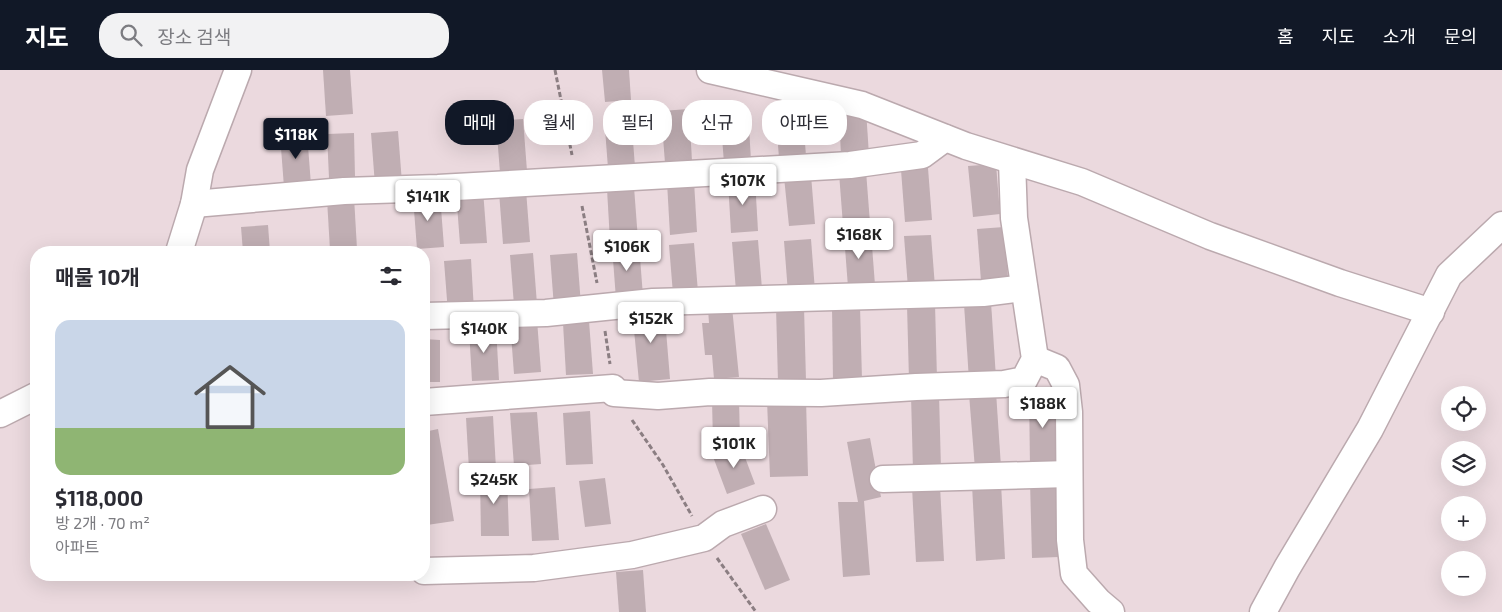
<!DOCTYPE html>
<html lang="ko">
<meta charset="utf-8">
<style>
body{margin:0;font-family:"Exo 2","Noto Sans KR",sans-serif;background:#f2f2f3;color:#2b2b33;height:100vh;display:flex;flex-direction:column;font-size:19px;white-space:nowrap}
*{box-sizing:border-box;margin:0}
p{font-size:16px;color:#7c7c81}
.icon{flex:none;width:28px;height:28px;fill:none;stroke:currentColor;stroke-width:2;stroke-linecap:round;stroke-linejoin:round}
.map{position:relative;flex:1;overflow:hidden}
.sheet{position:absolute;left:30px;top:176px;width:400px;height:335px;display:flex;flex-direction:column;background:#fff;border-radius:20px;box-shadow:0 5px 20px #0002}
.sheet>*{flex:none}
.banner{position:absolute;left:445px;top:30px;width:475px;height:45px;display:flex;gap:10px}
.controls{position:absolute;left:1441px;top:316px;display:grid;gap:10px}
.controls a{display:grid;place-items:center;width:45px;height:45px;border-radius:50%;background:#fff;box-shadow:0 5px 20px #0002;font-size:25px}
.price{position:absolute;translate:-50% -42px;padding:0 11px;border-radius:5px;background:#fff;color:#222;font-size:16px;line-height:32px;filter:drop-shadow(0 1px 2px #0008)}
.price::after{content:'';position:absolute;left:50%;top:30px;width:15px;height:11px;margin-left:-8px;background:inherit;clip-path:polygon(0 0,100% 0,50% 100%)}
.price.on{background:#111827;color:#fff}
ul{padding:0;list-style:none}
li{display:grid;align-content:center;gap:10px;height:265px;padding:0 25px}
li span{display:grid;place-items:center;height:155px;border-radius:15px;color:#555}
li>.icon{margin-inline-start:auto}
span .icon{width:90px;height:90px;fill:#fffc;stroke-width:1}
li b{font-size:21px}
h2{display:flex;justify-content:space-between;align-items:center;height:60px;padding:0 25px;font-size:21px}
.tag{padding:0 18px;border-radius:20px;background:#fff;box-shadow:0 5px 20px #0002;font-size:18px;line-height:45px}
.tag.on{background:#111827;color:#fff}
header{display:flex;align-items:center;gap:30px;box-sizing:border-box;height:70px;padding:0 25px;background:#111827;color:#fff}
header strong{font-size:24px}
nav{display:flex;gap:28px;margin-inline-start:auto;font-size:18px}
.search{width:350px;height:45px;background:#f2f2f3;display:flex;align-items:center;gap:12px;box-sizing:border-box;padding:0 18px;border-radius:20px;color:#7c7c81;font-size:19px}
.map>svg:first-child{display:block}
.building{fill:#c0aeb3}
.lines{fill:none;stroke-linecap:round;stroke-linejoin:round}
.street-casing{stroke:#bba9ae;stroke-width:29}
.path{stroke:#8b7e82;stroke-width:3;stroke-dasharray:5 2.5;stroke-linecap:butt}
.street{stroke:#fff;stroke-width:26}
</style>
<header>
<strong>지도</strong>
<div class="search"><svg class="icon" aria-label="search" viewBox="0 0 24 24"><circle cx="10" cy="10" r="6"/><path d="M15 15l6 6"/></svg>장소 검색</div>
<nav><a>홈</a><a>지도</a><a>소개</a><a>문의</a></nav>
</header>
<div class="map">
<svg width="1502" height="542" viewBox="0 0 1502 542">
<rect width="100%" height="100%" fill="#ebd9de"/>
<g class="building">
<polygon points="323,0 350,0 353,44 326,46"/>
<polygon points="602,0 629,0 631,30 605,32"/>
<polygon points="802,34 806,86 779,88 775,36"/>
<polygon points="689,39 692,91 665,93 661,41"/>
<polygon points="748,39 751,91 724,93 720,41"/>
<polygon points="866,40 869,85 841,86 839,41"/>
<polygon points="631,45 635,97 608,98 604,46"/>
<polygon points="523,49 527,101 500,103 496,51"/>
<polygon points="398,61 402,113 375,115 371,63"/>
<polygon points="307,63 311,115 284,117 280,65"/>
<polygon points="354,63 355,107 329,108 327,64"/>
<polygon points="996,94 1000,144 973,147 968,96"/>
<polygon points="928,98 932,150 905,152 901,100"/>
<polygon points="866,101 870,153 843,155 839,103"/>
<polygon points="811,105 815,154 789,156 784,107"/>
<polygon points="755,109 758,161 731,163 728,111"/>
<polygon points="694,111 697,162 670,165 667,112"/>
<polygon points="634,117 638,170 610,171 607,119"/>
<polygon points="483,120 487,173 460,174 456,122"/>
<polygon points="526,120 530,172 503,174 499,122"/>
<polygon points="440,125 444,177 417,179 413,127"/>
<polygon points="354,127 357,179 330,180 327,129"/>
<polygon points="268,155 270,182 243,182 241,157"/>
<polygon points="1004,157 1008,209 981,211 977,159"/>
<polygon points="871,163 875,215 848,217 844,165"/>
<polygon points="931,165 935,217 908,218 904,166"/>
<polygon points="811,169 815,221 788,223 784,171"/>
<polygon points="758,170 762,219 736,221 732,172"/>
<polygon points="694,173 698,222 673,224 669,175"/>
<polygon points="639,175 643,226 616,229 612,176"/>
<polygon points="533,183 537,234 514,235 510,185"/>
<polygon points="577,183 581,235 554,237 550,185"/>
<polygon points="471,189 474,241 448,243 444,191"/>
<polygon points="991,232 996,308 969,310 964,234"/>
<polygon points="935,234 937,309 909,310 907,235"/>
<polygon points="664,236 670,309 639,312 632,239"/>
<polygon points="832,236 860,236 862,310 833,311"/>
<polygon points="732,237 739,307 714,309 712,285 705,285 702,253 709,253 708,239"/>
<polygon points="776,237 804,237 806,311 778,312"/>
<polygon points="537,250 541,302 514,304 510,251"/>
<polygon points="589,251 593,304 566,305 563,253"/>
<polygon points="496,257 499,310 472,311 469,259"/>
<polygon points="424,269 440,270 440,312 424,312"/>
<polygon points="1029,321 1056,321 1057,396 1030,397"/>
<polygon points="996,322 1001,397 975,399 969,324"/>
<polygon points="939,324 941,400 913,401 911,325"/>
<polygon points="739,329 740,372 713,373 712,330"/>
<polygon points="806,329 808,406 770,407 767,330"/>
<polygon points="590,341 593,394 566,395 563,343"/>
<polygon points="537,342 541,394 514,396 510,343"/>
<polygon points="493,346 496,399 469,400 466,348"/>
<polygon points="438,359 454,451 427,455 424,439 424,362"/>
<polygon points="870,368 881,427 864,431 870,505 843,507 838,432 858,432 847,372"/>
<polygon points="740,374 755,414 727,424 712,384"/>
<polygon points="507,404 509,466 481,466 480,405"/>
<polygon points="605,408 611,454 585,457 579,411"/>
<polygon points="1030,411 1057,411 1059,487 1032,488"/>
<polygon points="1001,413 1005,489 976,491 972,415"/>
<polygon points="940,416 944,491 916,492 912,417"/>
<polygon points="555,417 559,470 532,471 529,419"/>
<polygon points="766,454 790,510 765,520 741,464"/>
<polygon points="643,500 646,542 619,542 616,502"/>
</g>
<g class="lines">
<defs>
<g id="street">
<polyline points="710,0 862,35 966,76 1082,112 1210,166 1340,213 1431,242"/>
<polyline points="194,134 344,121 438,118 850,95 922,85 945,68"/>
<polyline points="179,182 194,134 200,100 238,0"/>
<polyline points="424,246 546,243 653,232 983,223 1024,218"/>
<polyline points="1035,289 1057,298 1066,315 1069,342 1070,470 1074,504 1098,531 1111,542"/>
<polyline points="614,323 658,326 710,322 821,323 916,317 1004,314 1024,310 1035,289 1014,148 1012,91"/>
<polyline points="424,332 613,318"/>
<polyline points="0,344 36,326"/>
<polyline points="883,409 1069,404"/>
<polyline points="424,501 534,498 632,485 704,468 723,454 763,439"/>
<polyline points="1263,542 1287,498 1370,359 1449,205 1502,155"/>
</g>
</defs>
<use href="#street" class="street-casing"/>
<g class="path">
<polyline points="555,0 572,85"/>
<polyline points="582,136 597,213"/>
<polyline points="605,261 610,294"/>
<polyline points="632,350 663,395 692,446"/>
<polyline points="717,488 756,542"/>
</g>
<use href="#street" class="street"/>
</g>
</svg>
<div class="controls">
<a><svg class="icon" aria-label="locate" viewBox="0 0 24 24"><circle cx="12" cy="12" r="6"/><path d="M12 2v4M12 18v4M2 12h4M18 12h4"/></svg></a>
<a><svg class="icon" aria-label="layers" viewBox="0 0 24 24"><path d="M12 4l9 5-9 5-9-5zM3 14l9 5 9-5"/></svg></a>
<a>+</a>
<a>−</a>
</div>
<b class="price on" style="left:296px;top:90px">$118K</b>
<b class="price" style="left:743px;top:136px">$107K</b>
<b class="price" style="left:428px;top:152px">$141K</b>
<b class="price" style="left:859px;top:190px">$168K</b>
<b class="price" style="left:627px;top:202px">$106K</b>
<b class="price" style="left:651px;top:274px">$152K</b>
<b class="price" style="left:484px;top:284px">$140K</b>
<b class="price" style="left:1043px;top:359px">$188K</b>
<b class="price" style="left:734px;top:399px">$101K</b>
<b class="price" style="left:494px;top:435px">$245K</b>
<div class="banner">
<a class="tag on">매매</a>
<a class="tag">월세</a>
<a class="tag">필터</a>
<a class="tag">신규</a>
<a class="tag">아파트</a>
</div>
<section class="sheet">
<h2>매물 10개<svg class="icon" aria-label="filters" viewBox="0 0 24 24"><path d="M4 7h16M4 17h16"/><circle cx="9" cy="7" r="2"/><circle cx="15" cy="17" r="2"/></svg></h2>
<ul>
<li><span style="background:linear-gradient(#c9d6e8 70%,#8fb573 0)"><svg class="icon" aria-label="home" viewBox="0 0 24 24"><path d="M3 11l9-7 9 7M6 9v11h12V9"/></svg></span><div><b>$118,000</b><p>방 2개 · 70 m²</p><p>아파트</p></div></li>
</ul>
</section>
</div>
